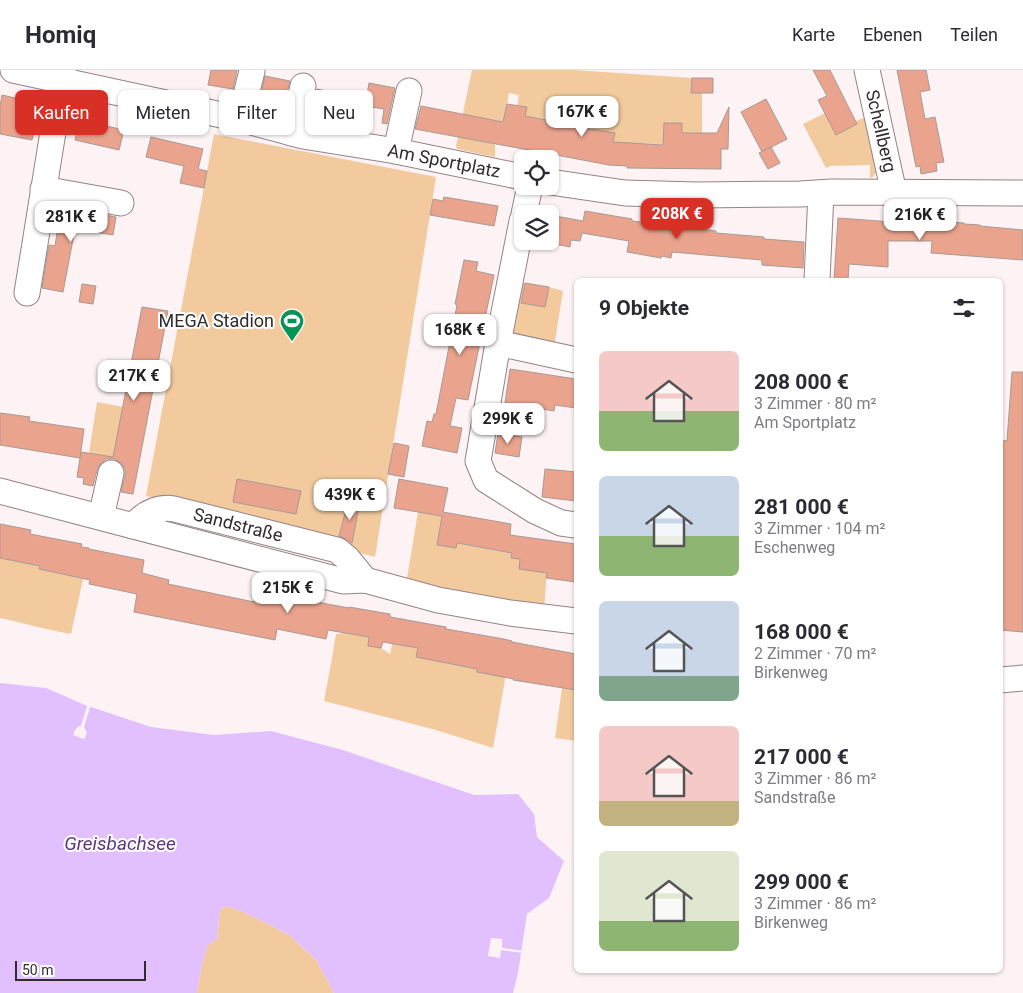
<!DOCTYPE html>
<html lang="de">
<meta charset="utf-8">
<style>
body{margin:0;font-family:Roboto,sans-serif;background:#f2f2f3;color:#2b2b33;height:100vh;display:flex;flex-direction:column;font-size:19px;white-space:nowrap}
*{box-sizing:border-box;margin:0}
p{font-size:16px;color:#7c7c81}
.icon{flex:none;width:28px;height:28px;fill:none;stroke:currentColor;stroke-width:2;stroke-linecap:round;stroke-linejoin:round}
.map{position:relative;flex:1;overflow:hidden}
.drawer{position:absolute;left:574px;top:208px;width:429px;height:695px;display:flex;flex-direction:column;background:#fff;border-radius:8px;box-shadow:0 1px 4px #0004}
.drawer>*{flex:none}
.banner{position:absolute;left:15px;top:20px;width:475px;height:45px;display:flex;gap:10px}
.fabs{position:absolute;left:514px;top:80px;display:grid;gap:10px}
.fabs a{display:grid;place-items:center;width:45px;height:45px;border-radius:8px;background:#fff;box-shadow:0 1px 4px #0004;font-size:25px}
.scale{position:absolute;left:15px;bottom:12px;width:131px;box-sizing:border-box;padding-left:5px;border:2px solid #332c2d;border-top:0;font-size:14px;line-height:18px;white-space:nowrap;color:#332c2d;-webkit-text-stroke:4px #fff;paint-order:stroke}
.price{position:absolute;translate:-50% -42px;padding:0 11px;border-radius:10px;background:#fff;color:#222;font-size:16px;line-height:32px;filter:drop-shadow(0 1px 2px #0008)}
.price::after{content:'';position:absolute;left:50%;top:30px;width:15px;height:11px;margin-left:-8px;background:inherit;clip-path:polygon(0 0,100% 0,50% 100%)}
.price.on{background:#d93025;color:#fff}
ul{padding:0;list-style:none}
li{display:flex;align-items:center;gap:15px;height:125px;padding:0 25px}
li span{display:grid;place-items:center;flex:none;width:140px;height:100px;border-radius:8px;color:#555}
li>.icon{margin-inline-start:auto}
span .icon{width:60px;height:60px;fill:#fffc;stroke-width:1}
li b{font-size:21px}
h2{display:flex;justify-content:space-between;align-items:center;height:60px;padding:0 25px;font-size:21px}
.chip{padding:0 18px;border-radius:8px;background:#fff;box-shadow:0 1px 4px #0004;font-size:18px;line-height:45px}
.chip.on{background:#d93025;color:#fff}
header{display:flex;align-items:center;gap:30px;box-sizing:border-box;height:70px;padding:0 25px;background:#fff;border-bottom:1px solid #e1e1e2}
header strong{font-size:24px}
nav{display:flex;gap:28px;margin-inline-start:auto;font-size:18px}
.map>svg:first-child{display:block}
.green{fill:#f3c99e}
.water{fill:#e1c0fd}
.pier{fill:#fdf3f4}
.building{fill:#eaa48e;stroke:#a79994}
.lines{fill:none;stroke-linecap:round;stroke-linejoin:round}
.minor-casing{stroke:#938486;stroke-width:27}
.minor{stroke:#fff;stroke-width:25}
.labels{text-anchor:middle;stroke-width:4;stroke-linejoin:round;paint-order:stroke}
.street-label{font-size:18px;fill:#332c2d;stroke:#fff}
.poi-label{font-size:18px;fill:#332c2d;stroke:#fff;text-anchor:end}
.water-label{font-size:19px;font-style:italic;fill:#5f367c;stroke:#fff}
</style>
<header>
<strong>Homiq</strong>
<nav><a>Karte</a><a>Ebenen</a><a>Teilen</a></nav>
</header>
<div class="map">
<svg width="1023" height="923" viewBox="0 0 1023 923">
<rect width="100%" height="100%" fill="#fdf3f4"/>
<g class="green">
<polygon points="472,0 574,0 692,8 692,23 702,23 702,63 682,63 664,53 663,74 628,73 612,79 614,63 583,58 588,30 573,27 570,42 559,40 556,56 536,52 537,48 525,46 526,37 517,36 519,25 509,23 504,51 499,51 470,46 465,68 495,74 495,87 457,79 456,76"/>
<polygon points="825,43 836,65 857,54 856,51 866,47 877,101 873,107 870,108 870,95 830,96 826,98 803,54"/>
<polygon points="214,64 436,107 375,487 146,426"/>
<polygon points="518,211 525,213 521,233 544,237 549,217 563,221 554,277 517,268 509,259"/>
<polygon points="97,332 123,337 113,388 89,383"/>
<polygon points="418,442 443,446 437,475 455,478 456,474 460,474 512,483 511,488 520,489 519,499 547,499 544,540 406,514"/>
<path d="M0,488L39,496V499L83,509L71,564C47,560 24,553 0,548Z"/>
<polygon points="398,548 406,549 402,575 418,578 416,587 440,591 452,577 449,594 477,599 477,602 509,587 493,678 436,660 324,631 332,588 336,564 344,563 369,567 368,576 381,578 390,584"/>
<polygon points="562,618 576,620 576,671 555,668"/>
<polygon points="226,836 243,842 270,855 290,866 316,890 334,923 197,923 197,921 202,895 207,876 217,869 220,840"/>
</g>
<polygon class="water" points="0,613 46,618 85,635 151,657 214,665 271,661 343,680 474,725 518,724 534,744 537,767 564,791 549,828 527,844 518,903 513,923 334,923 316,890 290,866 270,855 243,842 226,836 220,840 217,869 207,876 202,895 197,921 197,923 0,923"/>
<g class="pier">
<polygon points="88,633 91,634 84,657 87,663 84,669 73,665 75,660 79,656 81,656"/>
<polygon points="491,868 502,869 502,878 524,881 523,883 501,880 500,888 488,886"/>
</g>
<g class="building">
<polygon points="211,0 237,0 233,19 208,15"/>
<polygon points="813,0 830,0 857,54 836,65 818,30 827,26"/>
<polygon points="897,0 926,0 930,20 920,22 925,49 935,47 944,92 936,93 937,101 921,104 920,96 916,97"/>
<polygon points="265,6 290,11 284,34 262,30 263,25 261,24"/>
<polygon points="692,8 713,8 713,23 691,23"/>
<polygon points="369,13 395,18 387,54 382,53 384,39 365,36"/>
<polygon points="317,19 351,26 347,47 313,39"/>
<polygon points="2,25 41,34 32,70 0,64 0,36"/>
<polygon points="573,27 588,30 583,58 615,63 613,72 663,75 664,53 682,53 682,63 717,63 729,37 728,79 721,79 721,99 627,98 627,96 609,95 572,88 415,59 421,36 503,52 507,34 527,37 525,46 557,52 559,40 570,42"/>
<polygon points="766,29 787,69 762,82 741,42"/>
<polygon points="80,50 124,60 119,80 75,70"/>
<polygon points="151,67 203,79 198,99 207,101 204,118 180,113 184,96 146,87"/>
<polygon points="771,77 780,93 768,99 759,83"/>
<polygon points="444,127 498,136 494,156 430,145 433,129 443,131"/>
<polygon points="61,137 116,147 113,165 75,159 63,222 42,218 49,175 55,176"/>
<polygon points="585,141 632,149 632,151 716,161 716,163 764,167 764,169 804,172 803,198 762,195 762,190 672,182 671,188 662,186 661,188 627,182 629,171 582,163 580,171 571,170 570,177 550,173 550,145 583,151"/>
<polygon points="838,148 892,152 892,150 923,150 964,153 964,154 980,155 980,156 1023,160 1023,190 931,183 932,171 888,171 888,197 849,194 848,210 834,210"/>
<polygon points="464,190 478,192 476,201 494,205 468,330 456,328 450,356 462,358 457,383 422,376 427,351 432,352 434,344 436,344 457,235 455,234"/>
<polygon points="525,213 549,217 545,237 521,233"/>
<polygon points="82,214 96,216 93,234 79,232"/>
<polygon points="142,237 168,241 133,424 121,422 125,406 125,399 121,393 115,389 106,389 100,394 97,400 93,416 83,414 84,408 77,407 81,382 113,387"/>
<polygon points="510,299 576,309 576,338 555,335 554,341 505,333"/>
<polygon points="1012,302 1023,302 1023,562 1000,560 1000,467 1002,440 1000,440 1000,370 1007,371"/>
<polygon points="0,343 30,347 29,351 84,359 80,388 0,375"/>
<polygon points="498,363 522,367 519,387 495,383"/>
<polygon points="394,373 409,376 404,407 388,404"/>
<polygon points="545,399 576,402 576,431 542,427"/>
<polygon points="237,409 301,421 296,444 233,432"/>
<polygon points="399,409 448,418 443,442 511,454 510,465 576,474 576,512 546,508 547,503 519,499 520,489 511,488 512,483 457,473 456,478 437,475 442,446 394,438"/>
<polygon points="349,429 360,432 352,473 346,469 339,466"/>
<polygon points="0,454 31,460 30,464 82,474 81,477 89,478 89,479 144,490 142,503 169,510 168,514 254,532 255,528 283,533 284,526 349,538 349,537 390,544 390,547 446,557 446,559 504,569 512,571 512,572 576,584 576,620 513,610 514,609 477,602 477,599 416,587 418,578 383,572 381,578 368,576 369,567 328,560 326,569 277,559 275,570 134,542 137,524 89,514 90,510 39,499 40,496 0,488"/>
</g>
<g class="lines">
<defs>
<g id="minor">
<polyline points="13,0 240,49 303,66 396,81 522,107"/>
<polyline points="867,0 894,123"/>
<polyline points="240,49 252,1"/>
<polyline points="291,63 295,53 303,16"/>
<polyline points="396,81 409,21"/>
<polyline points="550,112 625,123 696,125 800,124 832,122 1023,123"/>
<polyline points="43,119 121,133"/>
<polyline points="524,144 530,116"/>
<polyline points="522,151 498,273 478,391 486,410 535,441 561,453 576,455"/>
<polyline points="817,210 821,123"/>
<polyline points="27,223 63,0"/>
<polyline points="498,273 576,290"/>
<polyline points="0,421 343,511 365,510 438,530 510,543 576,551"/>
<polyline points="101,447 111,403"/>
<path d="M133,456C144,444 158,436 174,439L337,480L348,489L365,510"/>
<polyline points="1000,610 1023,608"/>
</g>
</defs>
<use href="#minor" class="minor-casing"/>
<use href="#minor" class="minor"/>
</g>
<defs>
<symbol id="stadium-pin" viewBox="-11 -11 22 30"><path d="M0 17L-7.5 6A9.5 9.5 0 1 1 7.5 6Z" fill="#049454" stroke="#fff"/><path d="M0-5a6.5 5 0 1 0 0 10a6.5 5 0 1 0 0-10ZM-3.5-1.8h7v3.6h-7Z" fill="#fff"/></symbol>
</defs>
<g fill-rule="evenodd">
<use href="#stadium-pin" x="278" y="237" width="28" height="38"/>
</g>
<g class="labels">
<g class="street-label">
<text transform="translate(881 61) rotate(77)" y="6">Schellberg</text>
<text transform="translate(444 91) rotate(11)" y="6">Am Sportplatz</text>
<text transform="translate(238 455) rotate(14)" y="6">Sandstraße</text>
</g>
<g class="poi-label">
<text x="274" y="257">MEGA Stadion</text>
</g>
<g class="water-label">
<text x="120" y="780">Greisbachsee</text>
</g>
</g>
</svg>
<div class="fabs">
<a><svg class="icon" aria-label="locate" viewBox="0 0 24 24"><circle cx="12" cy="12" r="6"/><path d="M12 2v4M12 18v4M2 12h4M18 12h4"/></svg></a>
<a><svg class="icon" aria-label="layers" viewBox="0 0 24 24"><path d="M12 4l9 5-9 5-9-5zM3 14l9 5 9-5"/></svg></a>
</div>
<div class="scale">50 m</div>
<b class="price" style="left:582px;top:68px">167K €</b>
<b class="price on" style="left:677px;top:170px">208K €</b>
<b class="price" style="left:920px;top:171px">216K €</b>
<b class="price" style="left:71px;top:173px">281K €</b>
<b class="price" style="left:460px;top:286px">168K €</b>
<b class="price" style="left:134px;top:332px">217K €</b>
<b class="price" style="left:508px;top:375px">299K €</b>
<b class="price" style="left:350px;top:451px">439K €</b>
<b class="price" style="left:288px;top:544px">215K €</b>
<div class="banner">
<a class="chip on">Kaufen</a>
<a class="chip">Mieten</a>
<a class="chip">Filter</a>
<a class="chip">Neu</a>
</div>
<section class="drawer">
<h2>9 Objekte<svg class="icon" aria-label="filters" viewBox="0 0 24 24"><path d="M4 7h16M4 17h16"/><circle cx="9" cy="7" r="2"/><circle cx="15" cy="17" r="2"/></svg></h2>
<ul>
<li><span style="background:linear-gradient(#f6c9c9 60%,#8fb573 0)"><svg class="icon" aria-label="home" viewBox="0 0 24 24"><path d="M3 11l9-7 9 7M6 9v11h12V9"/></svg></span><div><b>208 000 €</b><p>3 Zimmer · 80 m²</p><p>Am Sportplatz</p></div></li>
<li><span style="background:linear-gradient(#c9d6e8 60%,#8fb573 0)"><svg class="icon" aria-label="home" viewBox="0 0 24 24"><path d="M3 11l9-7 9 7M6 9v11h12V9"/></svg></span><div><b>281 000 €</b><p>3 Zimmer · 104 m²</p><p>Eschenweg</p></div></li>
<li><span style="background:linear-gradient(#c9d6e8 75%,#7fa58c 0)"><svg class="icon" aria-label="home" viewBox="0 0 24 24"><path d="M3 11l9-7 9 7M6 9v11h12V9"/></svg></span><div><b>168 000 €</b><p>2 Zimmer · 70 m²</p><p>Birkenweg</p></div></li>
<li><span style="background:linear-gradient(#f6c9c9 75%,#c2b280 0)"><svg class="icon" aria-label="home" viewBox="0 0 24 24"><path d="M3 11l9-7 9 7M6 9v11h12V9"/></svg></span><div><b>217 000 €</b><p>3 Zimmer · 86 m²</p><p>Sandstraße</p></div></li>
<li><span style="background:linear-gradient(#dfe7d0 70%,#8fb573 0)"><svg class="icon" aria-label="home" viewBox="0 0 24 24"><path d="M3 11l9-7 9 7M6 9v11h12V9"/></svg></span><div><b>299 000 €</b><p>3 Zimmer · 86 m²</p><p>Birkenweg</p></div></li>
</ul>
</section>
</div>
